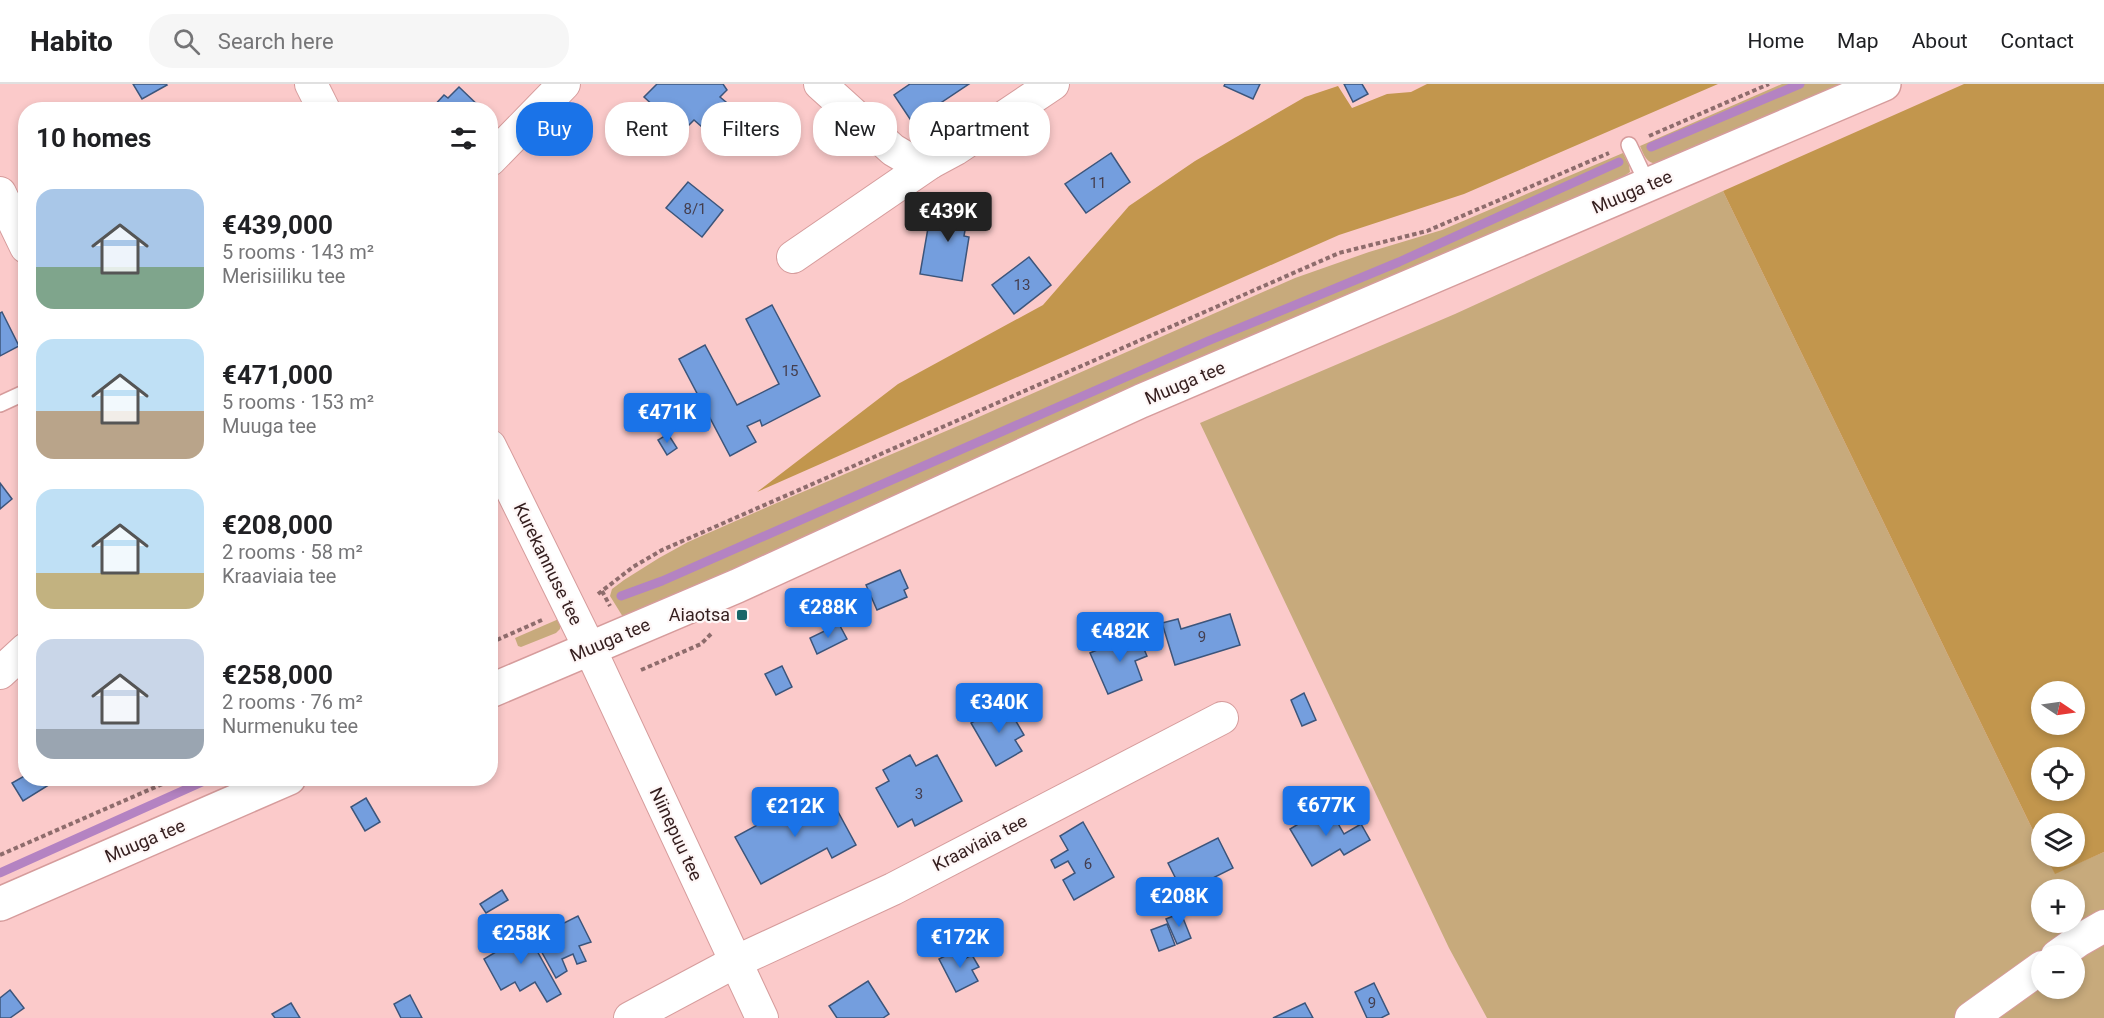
<!DOCTYPE html>
<meta charset="utf-8">
<style>
body{margin:0;font-family:Roboto,sans-serif;background:#f6f6f6;color:#202124;height:100vh;display:flex;flex-direction:column;font-size:22px;white-space:nowrap}
*{box-sizing:border-box;margin:0}
p{font-size:20px;color:#757577}
.icon{flex:none;width:33px;height:33px;fill:none;stroke:currentColor;stroke-width:2;stroke-linecap:round;stroke-linejoin:round}
.map{position:relative;flex:1;overflow:hidden}
.panel{position:absolute;left:18px;top:18px;width:480px;height:684px;display:flex;flex-direction:column;background:#fff;border-radius:24px;box-shadow:0 3px 9px #0003}
.panel>*{flex:none}
.hud{position:absolute;left:516px;top:18px;width:570px;height:54px;display:flex;gap:12px}
.needle{width:39px;rotate:103deg}
.controls{position:absolute;left:2031px;top:597px;display:grid;gap:12px}
.controls a{display:grid;place-items:center;width:54px;height:54px;border-radius:50%;background:#fff;box-shadow:0 3px 9px #0003;font-size:30px}
.price{position:absolute;translate:-50% -51px;padding:0 14px;border-radius:6px;background:#1a73e8;color:#fff;font-size:20px;line-height:39px;filter:drop-shadow(0 2px 3px #0008)}
.price::after{content:'';position:absolute;left:50%;top:36px;width:18px;height:14px;margin-left:-9px;background:inherit;clip-path:polygon(0 0,100% 0,50% 100%)}
.price.on{background:#222;color:#fff}
ul{padding:0;list-style:none}
li{display:flex;align-items:center;gap:18px;height:150px;padding:0 18px}
li span{display:grid;place-items:center;flex:none;width:168px;height:120px;border-radius:18px;color:#555}
li>.icon{margin-inline-start:auto}
span .icon{width:72px;height:72px;fill:#fffc;stroke-width:1}
li b{font-size:26px}
h2{display:flex;justify-content:space-between;align-items:center;height:72px;padding:0 18px;font-size:26px}
.chip{padding:0 21px;border-radius:24px;background:#fff;box-shadow:0 3px 9px #0003;font-size:21px;line-height:54px}
.chip.on{background:#1a73e8;color:#fff}
header{display:flex;align-items:center;gap:36px;box-sizing:border-box;height:84px;padding:0 30px;background:#fff;border-bottom:2px solid #e0e0e0}
header strong{font-size:28px}
nav{display:flex;gap:33px;margin-inline-start:auto;font-size:21px}
.search{width:420px;height:54px;background:#f6f6f6;display:flex;align-items:center;gap:15px;box-sizing:border-box;padding:0 21px;border-radius:24px;color:#757577;font-size:22px}
.map>svg:first-child{display:block}
.green{fill:#c7aa7c;fill-rule:evenodd}
.forest{fill:#c2964d;fill-rule:evenodd}
.lines{fill:none;stroke-linecap:round;stroke-linejoin:round}
.stream{stroke:#b483c2;stroke-width:9}
.building{fill:#749ede;stroke:#3c557b;stroke-width:1.5}
.service-casing{stroke:#d69c9c;stroke-width:18}
.minor-casing{stroke:#d69c9c;stroke-width:34}
.tertiary-casing{stroke:#d69c9c;stroke-width:36}
.path{stroke:#8e6c6c;stroke-width:4;stroke-dasharray:4.5 3;stroke-linecap:butt}
.service{stroke:#fff;stroke-width:15}
.minor{stroke:#fff;stroke-width:32}
.tertiary{stroke:#fff;stroke-width:33}
.poi-dot{fill:#186669;stroke:#fef7f7;stroke-width:2}
.labels{text-anchor:middle;stroke-width:4.5;stroke-linejoin:round;paint-order:stroke}
.number-label{font-size:15px;fill:#443e4e}
.street-label{font-size:18px;fill:#341e1e;stroke:#fef7f7}
.poi-label{font-size:18px;fill:#341e1e;stroke:#fef7f7;text-anchor:end}
</style>
<header>
<strong>Habito</strong>
<div class="search"><svg class="icon" aria-label="search" viewBox="0 0 24 24"><circle cx="10" cy="10" r="6"/><path d="M15 15l6 6"/></svg>Search here</div>
<nav><a>Home</a><a>Map</a><a>About</a><a>Contact</a></nav>
</header>
<div class="map">
<svg width="2104" height="934" viewBox="0 0 2104 934">
<rect width="100%" height="100%" fill="#fbcaca"/>
<g class="green">
<path d="M1782,0H1841L1657,80C1646,79 1644,71 1640,62Z"/>
<polygon points="1623,69 1629,81 1630,88 1616,98 623,533 610,512 612,505 624,496 659,474 688,458 772,421 972,336 1295,194 1369,168 1442,146"/>
<path d="M1723,107L2041,763L2042,772L2046,773L2055,789L2104,768V934H1487L1449,864L1200,339L1455,230ZM2042,806H2074V838H2042ZM2042,872H2074V904H2042Z"/>
<polygon points="561,534 560,545 556,549 521,563 518,562 515,554"/>
</g>
<g class="forest">
<polygon points="1427,0 1718,0 1464,110 1339,151 757,408 898,300 1043,221 1129,122 1195,77 1305,13 1338,2 1352,24 1387,10 1411,8"/>
<path d="M1964,0H2104V768L2055,790L2046,773L2074,772V740H2042L2041,763L1723,107ZM2042,608H2074V640H2042ZM2042,674H2074V706H2042Z"/>
</g>
<g class="lines">
<g class="stream">
<polyline points="1651,63 1800,0"/>
<polyline points="621,512 662,497 1208,257 1399,178 1619,78"/>
<polyline points="0,789 211,694"/>
</g>
</g>
<g class="building">
<polygon points="133,0 166,0 167,1 142,15"/>
<polygon points="657,0 723,0 727,6 720,13 726,18 702,43 694,36 686,44 681,40 661,60 641,41 657,25 644,13"/>
<polygon points="910,0 969,0 912,38 894,11"/>
<polygon points="1225,0 1260,0 1253,15 1224,2"/>
<polygon points="1344,0 1362,0 1368,10 1353,18"/>
<polygon points="459,3 483,26 430,26 444,11 448,14"/>
<polygon points="1111,69 1130,98 1086,129 1065,100"/>
<polygon points="688,98 723,126 702,153 666,124"/>
<polygon points="950,109 971,113 964,152 969,153 962,197 920,190 928,144 944,147"/>
<polygon points="1029,173 1051,201 1014,230 992,201"/>
<polygon points="772,221 820,312 762,342 760,336 747,342 756,358 730,372 679,275 705,261 737,321 779,300 746,235"/>
<polygon points="2,228 19,262 0,272 0,229"/>
<polygon points="668,350 677,364 667,371 658,356"/>
<polygon points="0,399 12,415 0,425"/>
<polygon points="900,486 908,504 904,506 907,513 877,526 866,501"/>
<polygon points="1230,530 1240,561 1175,581 1162,539 1178,535 1181,545"/>
<polygon points="839,540 847,555 817,570 810,554"/>
<polygon points="1137,549 1147,572 1135,577 1142,596 1108,610 1090,569"/>
<polygon points="782,582 792,603 776,611 765,590"/>
<polygon points="1304,609 1316,636 1302,642 1291,616"/>
<polygon points="1006,620 1024,651 1015,656 1022,667 996,682 971,639"/>
<polygon points="910,671 916,682 937,671 962,717 915,742 912,735 898,743 876,704 889,697 883,686"/>
<polygon points="26,691 26,694 60,694 23,717 12,699"/>
<polygon points="830,713 856,761 832,774 827,764 761,800 735,753 807,714 812,723"/>
<polygon points="366,714 380,738 365,747 351,723"/>
<polygon points="1328,722 1344,750 1361,740 1370,756 1344,771 1340,765 1312,782 1290,745"/>
<polygon points="1083,738 1114,793 1074,816 1063,796 1075,789 1068,777 1055,784 1051,776 1068,766 1060,752"/>
<polygon points="1218,754 1233,784 1183,809 1168,779"/>
<polygon points="502,806 508,816 486,829 480,820"/>
<polygon points="1181,829 1191,854 1177,860 1166,835"/>
<polygon points="578,832 591,858 579,862 586,877 577,880 573,870 562,875 567,887 556,894 534,854"/>
<polygon points="522,840 561,910 547,918 535,898 520,907 515,898 501,906 484,875 506,862 500,852"/>
<polygon points="1167,840 1175,861 1159,867 1151,846"/>
<polygon points="961,864 966,874 972,871 979,883 972,886 978,897 956,908 939,875"/>
<polygon points="868,897 889,930 883,934 837,934 829,922"/>
<polygon points="1374,899 1389,930 1381,934 1367,934 1355,908"/>
<polygon points="10,906 24,924 10,934 0,934 0,914"/>
<polygon points="410,911 422,934 401,934 394,920"/>
<polygon points="291,919 300,934 275,934 272,930"/>
<polygon points="1305,919 1313,934 1273,934"/>
</g>
<g class="lines">
<defs>
<g id="service">
<polyline points="1629,61 1648,101"/>
<polyline points="0,320 26,308"/>
</g>
<g id="minor">
<polyline points="311,0 324,26"/>
<polyline points="820,0 893,66 910,76 930,79 956,65 1053,0"/>
<polyline points="490,76 564,0"/>
<polyline points="0,109 26,163"/>
<polyline points="793,173 930,79"/>
<polyline points="490,362 590,565 762,934"/>
<polyline points="0,589 26,565"/>
<polyline points="2057,872 2078,857 2104,842"/>
<polyline points="630,934 735,878 893,805 1222,634"/>
<polyline points="1971,934 2042,883"/>
</g>
<g id="tertiary">
<polyline points="490,607 737,502 1141,317 1884,0"/>
<polyline points="0,820 289,694"/>
</g>
</defs>
<use href="#service" class="service-casing"/>
<use href="#minor" class="minor-casing"/>
<use href="#tertiary" class="tertiary-casing"/>
<g class="path">
<polyline points="1649,52 1769,0"/>
<polyline points="602,507 610,522"/>
<polyline points="598,510 633,483 662,466 1339,169 1427,147 1609,69"/>
<polyline points="490,559 542,536"/>
<polyline points="641,586 701,560 711,550"/>
<polyline points="0,771 176,694"/>
</g>
<use href="#service" class="service"/>
<use href="#minor" class="minor"/>
<use href="#tertiary" class="tertiary"/>
</g>
<rect class="poi-dot" x="736" y="525" width="12" height="12" rx="3"/>
<g class="labels">
<g class="number-label">
<text x="1098" y="104">11</text>
<text x="695" y="130">8/1</text>
<text x="1022" y="206">13</text>
<text x="790" y="292">15</text>
<text x="1202" y="558">9</text>
<text x="919" y="715">3</text>
<text x="1088" y="785">6</text>
<text x="1372" y="924">9</text>
</g>
<g class="street-label">
<text transform="translate(1632 108) rotate(-23)" y="6">Muuga tee</text>
<text transform="translate(1185 299) rotate(-23)" y="6">Muuga tee</text>
<text transform="translate(548 480) rotate(64)" y="6">Kurekannuse tee</text>
<text transform="translate(610 556) rotate(-23)" y="6">Muuga tee</text>
<text transform="translate(676 750) rotate(65)" y="6">Niinepuu tee</text>
<text transform="translate(145 757) rotate(-23)" y="6">Muuga tee</text>
<text transform="translate(980 759) rotate(-27)" y="6">Kraaviaia tee</text>
</g>
<g class="poi-label">
<text x="730" y="537">Aiaotsa</text>
</g>
</g>
</svg>
<div class="controls">
<a><svg class="needle" viewBox="-14 -14 28 28"><path d="M0-13l5 13h-10z" fill="#e53935"/><path d="M0 13l5-13h-10z" fill="#757577"/></svg></a>
<a><svg class="icon" aria-label="locate" viewBox="0 0 24 24"><circle cx="12" cy="12" r="6"/><path d="M12 2v4M12 18v4M2 12h4M18 12h4"/></svg></a>
<a><svg class="icon" aria-label="layers" viewBox="0 0 24 24"><path d="M12 4l9 5-9 5-9-5zM3 14l9 5 9-5"/></svg></a>
<a>+</a>
<a>−</a>
</div>
<b class="price on" style="left:948px;top:159px">€439K</b>
<b class="price" style="left:667px;top:360px">€471K</b>
<b class="price" style="left:828px;top:555px">€288K</b>
<b class="price" style="left:1120px;top:579px">€482K</b>
<b class="price" style="left:999px;top:650px">€340K</b>
<b class="price" style="left:1326px;top:753px">€677K</b>
<b class="price" style="left:795px;top:754px">€212K</b>
<b class="price" style="left:1179px;top:844px">€208K</b>
<b class="price" style="left:521px;top:881px">€258K</b>
<b class="price" style="left:960px;top:885px">€172K</b>
<div class="hud">
<a class="chip on">Buy</a>
<a class="chip">Rent</a>
<a class="chip">Filters</a>
<a class="chip">New</a>
<a class="chip">Apartment</a>
</div>
<section class="panel">
<h2>10 homes<svg class="icon" aria-label="filters" viewBox="0 0 24 24"><path d="M4 7h16M4 17h16"/><circle cx="9" cy="7" r="2"/><circle cx="15" cy="17" r="2"/></svg></h2>
<ul>
<li><span style="background:linear-gradient(#a9c7e8 65%,#7fa58c 0)"><svg class="icon" aria-label="home" viewBox="0 0 24 24"><path d="M3 11l9-7 9 7M6 9v11h12V9"/></svg></span><div><b>€439,000</b><p>5 rooms · 143 m²</p><p>Merisiiliku tee</p></div></li>
<li><span style="background:linear-gradient(#bfe0f5 60%,#b9a48a 0)"><svg class="icon" aria-label="home" viewBox="0 0 24 24"><path d="M3 11l9-7 9 7M6 9v11h12V9"/></svg></span><div><b>€471,000</b><p>5 rooms · 153 m²</p><p>Muuga tee</p></div></li>
<li><span style="background:linear-gradient(#bfe0f5 70%,#c2b280 0)"><svg class="icon" aria-label="home" viewBox="0 0 24 24"><path d="M3 11l9-7 9 7M6 9v11h12V9"/></svg></span><div><b>€208,000</b><p>2 rooms · 58 m²</p><p>Kraaviaia tee</p></div></li>
<li><span style="background:linear-gradient(#c9d6e8 75%,#9aa5b1 0)"><svg class="icon" aria-label="home" viewBox="0 0 24 24"><path d="M3 11l9-7 9 7M6 9v11h12V9"/></svg></span><div><b>€258,000</b><p>2 rooms · 76 m²</p><p>Nurmenuku tee</p></div></li>
</ul>
</section>
</div>
